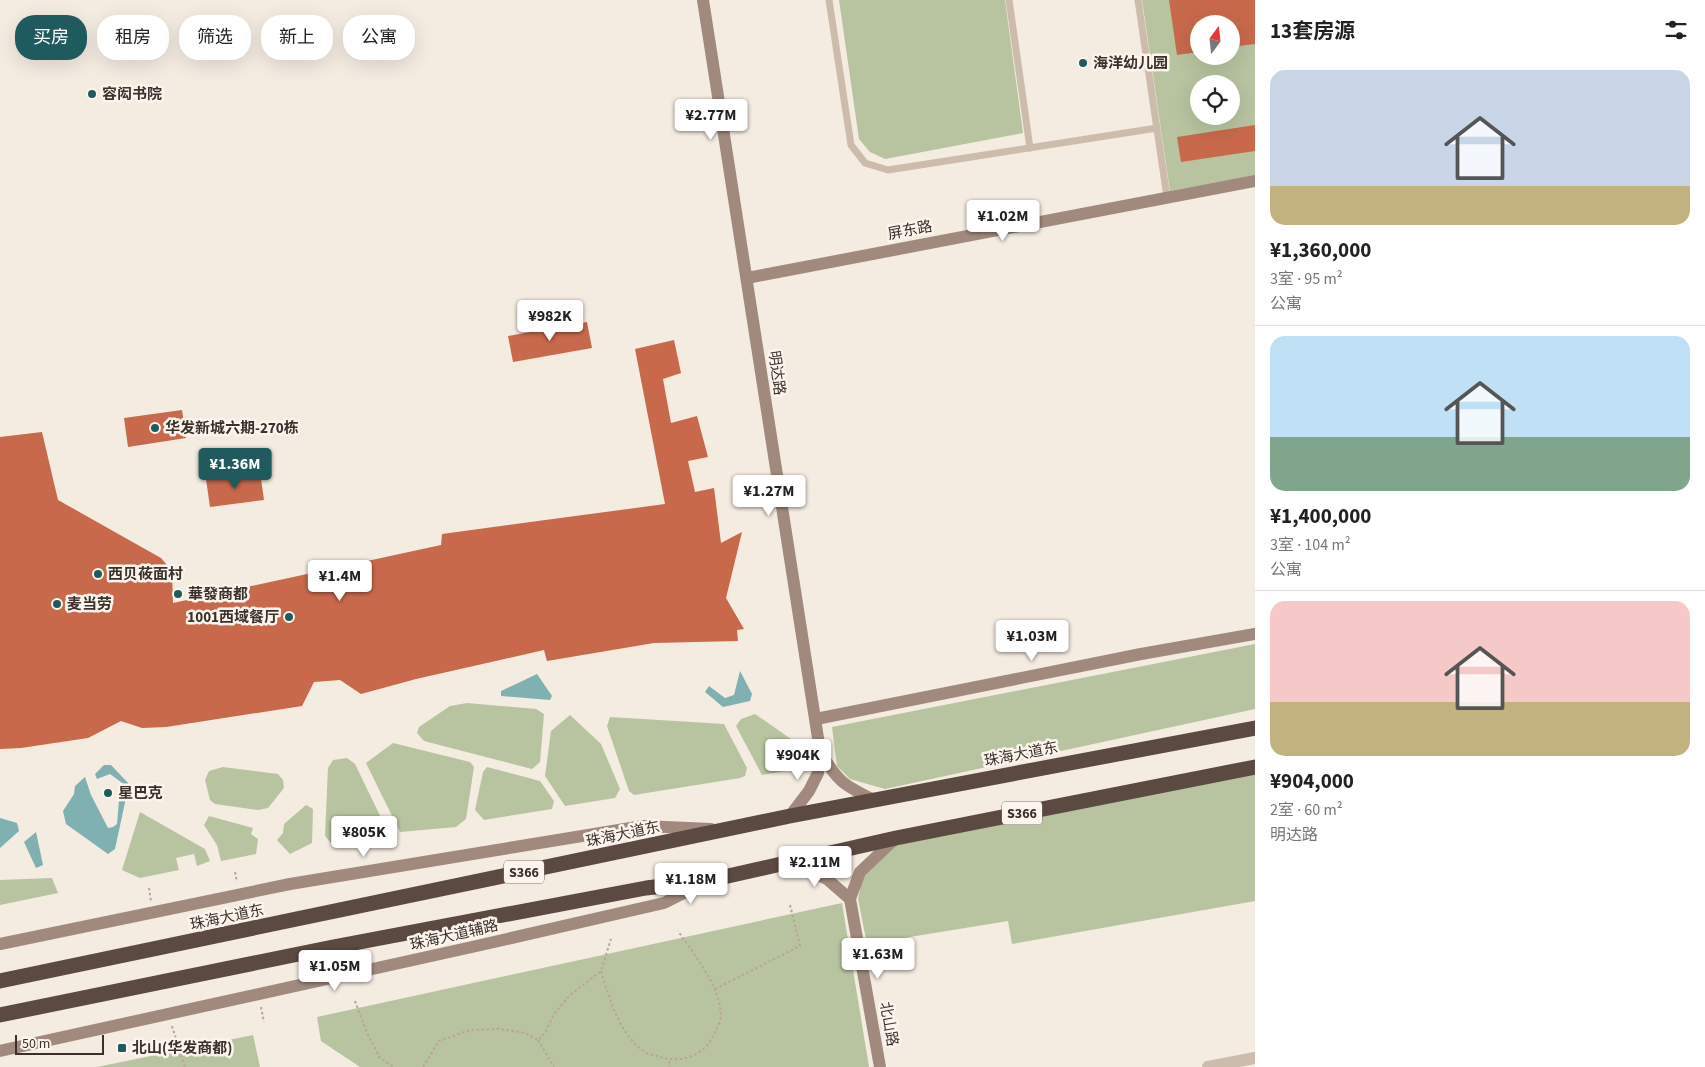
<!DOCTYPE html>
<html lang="zh">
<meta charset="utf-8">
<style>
body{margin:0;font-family:"Source Sans 3","Noto Sans SC",sans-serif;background:#f2f2f2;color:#222;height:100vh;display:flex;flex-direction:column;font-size:19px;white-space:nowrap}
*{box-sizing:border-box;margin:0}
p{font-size:16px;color:#767676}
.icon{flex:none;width:28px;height:28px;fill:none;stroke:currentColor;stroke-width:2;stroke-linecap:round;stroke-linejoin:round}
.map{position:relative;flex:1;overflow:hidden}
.side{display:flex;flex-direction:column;background:#fff;width:450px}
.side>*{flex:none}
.banner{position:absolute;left:15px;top:15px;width:475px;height:45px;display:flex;gap:10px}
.needle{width:32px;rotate:15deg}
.fabs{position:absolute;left:1190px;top:15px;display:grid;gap:10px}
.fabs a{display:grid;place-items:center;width:50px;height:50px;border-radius:50%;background:#fff;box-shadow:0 5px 20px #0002;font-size:25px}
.scale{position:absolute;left:15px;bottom:12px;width:89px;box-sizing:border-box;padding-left:5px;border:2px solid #3b302b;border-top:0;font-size:14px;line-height:18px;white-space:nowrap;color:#3b302b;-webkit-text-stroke:4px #fbf5ee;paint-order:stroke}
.price{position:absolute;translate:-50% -42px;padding:0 11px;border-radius:5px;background:#fff;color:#222;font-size:16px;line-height:32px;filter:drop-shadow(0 1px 2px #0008)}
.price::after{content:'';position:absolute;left:50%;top:30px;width:15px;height:11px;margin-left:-8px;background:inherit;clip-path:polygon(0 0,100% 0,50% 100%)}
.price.active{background:#1f5a5e;color:#fff}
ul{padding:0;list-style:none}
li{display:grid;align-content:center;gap:10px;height:265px;padding:0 15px}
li+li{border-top:1px solid #e0e0e0}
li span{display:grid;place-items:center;height:155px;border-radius:15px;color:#555}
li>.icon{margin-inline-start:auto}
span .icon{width:90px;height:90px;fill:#fffc;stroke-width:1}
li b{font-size:21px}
h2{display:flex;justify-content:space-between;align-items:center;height:60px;padding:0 15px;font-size:21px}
.tag{padding:0 18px;border-radius:20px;background:#fff;box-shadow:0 5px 20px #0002;font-size:18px;line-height:45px}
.tag.active{background:#1f5a5e;color:#fff}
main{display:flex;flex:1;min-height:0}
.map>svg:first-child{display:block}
.green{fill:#b8c4a0;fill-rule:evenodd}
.water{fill:#7fb0b2}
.building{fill:#c8694b}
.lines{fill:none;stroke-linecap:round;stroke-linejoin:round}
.path{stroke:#b9a596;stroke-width:2;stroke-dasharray:2.5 2.5;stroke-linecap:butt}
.lane{stroke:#cdbbac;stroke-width:7}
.street{stroke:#cdbbac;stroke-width:12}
.secondary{stroke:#a18a7d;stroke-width:12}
.highway{stroke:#5c4a42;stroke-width:15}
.poi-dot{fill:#1f5a5e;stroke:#fbf5ee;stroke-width:2}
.labels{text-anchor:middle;stroke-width:5;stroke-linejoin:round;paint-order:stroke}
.shield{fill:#fbf5ee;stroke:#756b66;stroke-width:1}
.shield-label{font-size:14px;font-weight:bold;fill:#3b302b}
.poi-label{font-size:15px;font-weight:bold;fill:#3b302b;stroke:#fbf5ee;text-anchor:start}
.street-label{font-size:15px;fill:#3b302b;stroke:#fbf5ee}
</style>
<main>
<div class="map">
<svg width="1255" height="1067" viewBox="0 0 1255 1067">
<rect width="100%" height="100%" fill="#f4ebe1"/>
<g class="green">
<polygon points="839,0 1005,0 1023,133 885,159 870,152 859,139"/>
<path d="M1142,0H1255V175L1170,191ZM1199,24H1231V56H1199ZM1199,84H1231V116H1199Z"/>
<polygon points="1255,644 1255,709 885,789 850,779 837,766 832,727"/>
<polygon points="467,703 536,709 544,714 540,762 532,769 424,741 417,733 419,727 450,706"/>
<polygon points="755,714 801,746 806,767 762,775 736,726 741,719"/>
<polygon points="570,715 601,744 620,789 615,798 565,806 545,776 551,731"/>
<polygon points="610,717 724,724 747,768 745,776 740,778 634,795 629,791 607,726"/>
<polygon points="393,743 470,762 474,767 466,819 456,827 400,832 366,763"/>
<polygon points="347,758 355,764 385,826 380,835 331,843 325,836 328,768 333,760"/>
<polygon points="223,767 278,774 283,780 284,788 268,808 258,810 215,804 210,800 205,780 209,771"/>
<polygon points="487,767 540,781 554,801 552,809 484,820 475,810 483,772"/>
<polygon points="1255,771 1255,901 1012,944 1008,921 867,944 858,899 863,875 898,841"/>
<polygon points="306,805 313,809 312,843 290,854 277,840 283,833 284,824"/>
<polygon points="140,812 205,849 210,861 197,866 194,854 176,858 179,870 140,878 122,870"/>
<polygon points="209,816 253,828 251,834 258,839 256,854 221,861 217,845 204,825"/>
<polygon points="52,878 58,893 0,905 0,880"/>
<polygon points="842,903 869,1067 360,1067 321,1041 317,1017"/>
<polygon points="253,1035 260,1067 97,1067"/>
</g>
<g class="water">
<polygon points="740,671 752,694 750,701 723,707 705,692 709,686 725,698 734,695"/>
<polygon points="537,674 552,696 550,700 501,696 501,691"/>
<polygon points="104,765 111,765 129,784 115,849 108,854 66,824 63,811 74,794 75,786 85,777 91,795 108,828 113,827 117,824 119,800 123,799 125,785 110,774 97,779 95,774"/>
<polygon points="0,818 17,823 19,831 0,848"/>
<polygon points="36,832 43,865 36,868 24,842"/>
</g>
<g class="building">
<polygon points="1169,0 1255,0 1255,44 1231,47 1231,24 1199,24 1199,52 1177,55"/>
<polygon points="1255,125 1255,151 1181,162 1177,137"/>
<polygon points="587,322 592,348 513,362 508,336"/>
<polygon points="674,340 681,373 663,379 671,423 697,416 708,457 688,461 695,492 714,488 721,543 742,532 726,598 744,629 737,630 738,641 654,643 547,661 544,650 416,679 361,694 340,680 314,682 302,706 166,727 142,728 121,721 88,738 21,748 0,749 0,437 42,432 58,500 161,558 172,571 173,603 441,545 442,534 665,504 635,349"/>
<polygon points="182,410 186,438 128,447 124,418"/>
<polygon points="260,472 264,500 210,507 206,479"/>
</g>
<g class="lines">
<g class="path">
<polyline points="235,872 237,882"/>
<polyline points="149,888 151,901"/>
<path d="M601,971C610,1000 618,1031 643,1051C647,1054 653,1055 657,1056C682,1065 707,1055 716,1030C718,1026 721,1020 721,1015C719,984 695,956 678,931"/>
<polyline points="715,989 800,946 790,905"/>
<polyline points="355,1001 367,1033 380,1058 394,1067"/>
<polyline points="261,1007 264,1022"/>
<polyline points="172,1026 185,1067"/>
<polyline points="538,1040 554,1067"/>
<polyline points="669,1061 670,1067"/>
<polyline points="423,1067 439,1041 470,1030 500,1029 525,1033 538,1040 545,1033 554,1014 569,996 601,971 611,939"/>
</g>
<g class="lane">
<polyline points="829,0 851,145 865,163 888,170 1157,128"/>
<polyline points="1009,0 1030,148"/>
<polyline points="1138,0 1167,197"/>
</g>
<polyline class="street" points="1208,1067 1255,1058"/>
<g class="secondary">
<polyline points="703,0 820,751 818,773 809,791 790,816"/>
<polyline points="747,278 1255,181"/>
<polyline points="816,719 1141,654 1255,634"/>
<path d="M820,751C837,781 843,785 874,800"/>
<polyline points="789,862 827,879 850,899"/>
<polyline points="0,944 290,884 643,826 711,829"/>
<polyline points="0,1051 472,947 664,903 704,883"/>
<polyline points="880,1067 850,899 860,872 896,838"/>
</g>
<g class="highway">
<polyline points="0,981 790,816 1255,728"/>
<polyline points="0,1015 333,947 646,888 706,881 896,838 1255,767"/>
</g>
</g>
<g class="poi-dot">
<circle cx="1083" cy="63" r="5"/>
<circle cx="92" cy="94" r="5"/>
<circle cx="155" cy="428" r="5"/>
<circle cx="98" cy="574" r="5"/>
<circle cx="178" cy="594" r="5"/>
<circle cx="57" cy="604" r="5"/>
<circle cx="289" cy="617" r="5"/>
<circle cx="108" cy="793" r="5"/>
<rect x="117" y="1043" width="10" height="10" rx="2.5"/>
</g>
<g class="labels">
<g class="shield">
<rect x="1002" y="801.5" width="40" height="23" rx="4"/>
<rect x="504" y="860.5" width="40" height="23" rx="4"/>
</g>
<g class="shield-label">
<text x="1022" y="818">S366</text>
<text x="524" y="877">S366</text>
</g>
<g class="poi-label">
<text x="1093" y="68">海洋幼儿园</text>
<text x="102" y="99">容闳书院</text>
<text x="165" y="433">华发新城六期-270栋</text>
<text x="108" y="579">西贝莜面村</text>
<text x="188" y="599">華發商都</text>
<text x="67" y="609">麦当劳</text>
<text x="279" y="622" text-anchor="end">1001西域餐厅</text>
<text x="118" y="798">星巴克</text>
<text x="132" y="1053">北山(华发商都)</text>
</g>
<g class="street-label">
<text transform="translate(910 230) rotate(-11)" y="5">屏东路</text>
<text transform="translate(777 373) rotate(82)" y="5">明达路</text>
<text transform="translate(1021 754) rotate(-11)" y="5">珠海大道东</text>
<text transform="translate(623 834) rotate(-12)" y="5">珠海大道东</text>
<text transform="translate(227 917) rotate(-12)" y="5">珠海大道东</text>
<text transform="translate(454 935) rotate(-13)" y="5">珠海大道辅路</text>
<text transform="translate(889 1024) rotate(80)" y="5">北山路</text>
</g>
</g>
</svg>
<div class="fabs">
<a><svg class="needle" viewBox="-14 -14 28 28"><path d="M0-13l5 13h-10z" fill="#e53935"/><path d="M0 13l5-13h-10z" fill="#767676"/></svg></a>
<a><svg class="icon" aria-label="locate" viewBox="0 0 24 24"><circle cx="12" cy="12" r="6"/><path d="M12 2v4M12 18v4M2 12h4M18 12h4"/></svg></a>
</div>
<div class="scale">50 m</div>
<b class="price" style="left:711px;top:141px">¥2.77M</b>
<b class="price" style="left:1003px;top:242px">¥1.02M</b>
<b class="price" style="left:550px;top:342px">¥982K</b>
<b class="price active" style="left:235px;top:490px">¥1.36M</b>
<b class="price" style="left:769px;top:517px">¥1.27M</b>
<b class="price" style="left:340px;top:602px">¥1.4M</b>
<b class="price" style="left:1032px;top:662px">¥1.03M</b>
<b class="price" style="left:798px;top:781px">¥904K</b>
<b class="price" style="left:364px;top:858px">¥805K</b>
<b class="price" style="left:815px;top:888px">¥2.11M</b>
<b class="price" style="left:691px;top:905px">¥1.18M</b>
<b class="price" style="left:878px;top:980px">¥1.63M</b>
<b class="price" style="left:335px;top:992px">¥1.05M</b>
<div class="banner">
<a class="tag active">买房</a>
<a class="tag">租房</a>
<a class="tag">筛选</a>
<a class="tag">新上</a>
<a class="tag">公寓</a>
</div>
</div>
<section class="side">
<h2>13套房源<svg class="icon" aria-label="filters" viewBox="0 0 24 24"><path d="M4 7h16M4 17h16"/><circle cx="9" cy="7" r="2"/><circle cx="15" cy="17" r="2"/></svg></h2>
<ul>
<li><span style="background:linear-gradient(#c9d6e8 75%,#c2b280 0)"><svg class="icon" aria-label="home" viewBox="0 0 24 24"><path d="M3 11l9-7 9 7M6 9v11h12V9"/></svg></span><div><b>¥1,360,000</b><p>3室 · 95 m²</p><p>公寓</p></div></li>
<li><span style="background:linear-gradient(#bfe0f5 65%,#7fa58c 0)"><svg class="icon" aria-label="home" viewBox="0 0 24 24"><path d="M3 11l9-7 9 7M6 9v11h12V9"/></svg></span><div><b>¥1,400,000</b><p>3室 · 104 m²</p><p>公寓</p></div></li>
<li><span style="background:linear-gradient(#f6c9c9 65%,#c2b280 0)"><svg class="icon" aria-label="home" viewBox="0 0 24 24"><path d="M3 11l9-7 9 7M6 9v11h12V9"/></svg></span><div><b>¥904,000</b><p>2室 · 60 m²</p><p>明达路</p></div></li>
</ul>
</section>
</main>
